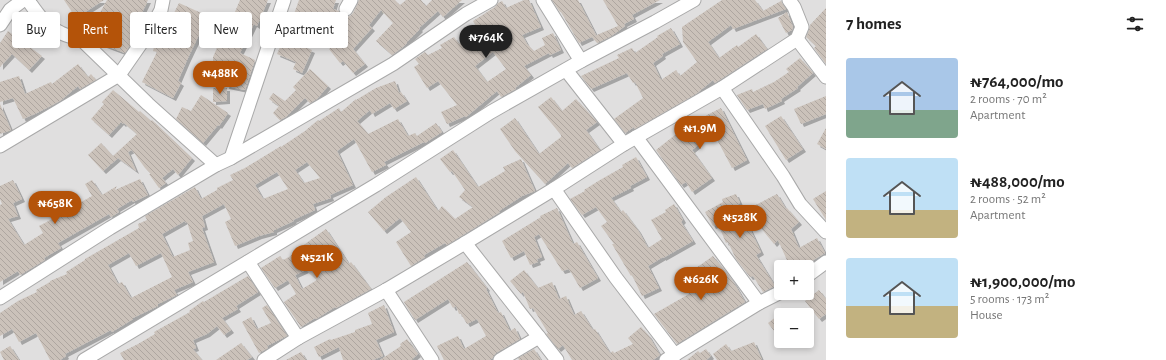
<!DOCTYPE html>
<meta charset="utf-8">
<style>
body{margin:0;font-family:"Alegreya Sans",sans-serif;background:#f6f6f6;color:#222;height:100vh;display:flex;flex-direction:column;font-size:15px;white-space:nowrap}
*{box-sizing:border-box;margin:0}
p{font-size:13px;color:#767676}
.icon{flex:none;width:22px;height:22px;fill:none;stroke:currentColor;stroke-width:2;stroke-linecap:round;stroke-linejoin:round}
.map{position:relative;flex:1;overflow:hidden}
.drawer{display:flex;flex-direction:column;background:#fff;width:340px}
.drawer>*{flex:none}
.top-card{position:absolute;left:12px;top:12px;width:380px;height:36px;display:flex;gap:8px}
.buttons{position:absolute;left:774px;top:260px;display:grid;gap:8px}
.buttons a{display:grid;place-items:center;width:40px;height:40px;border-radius:4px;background:#fff;box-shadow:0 2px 6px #0003;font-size:20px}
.price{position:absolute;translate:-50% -34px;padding:0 9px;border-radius:14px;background:#b45309;color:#fff;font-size:13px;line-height:26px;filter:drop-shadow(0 1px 2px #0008)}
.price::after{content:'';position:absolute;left:50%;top:24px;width:12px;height:9px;margin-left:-6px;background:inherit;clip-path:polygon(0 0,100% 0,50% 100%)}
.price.on{background:#222;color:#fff}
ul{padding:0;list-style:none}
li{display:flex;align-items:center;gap:12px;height:100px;padding:0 20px}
li span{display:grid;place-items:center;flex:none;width:112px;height:80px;border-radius:4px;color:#555}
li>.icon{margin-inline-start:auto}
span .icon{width:48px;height:48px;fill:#fffc;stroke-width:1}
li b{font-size:17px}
h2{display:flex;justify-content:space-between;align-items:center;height:48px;padding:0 20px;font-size:17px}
.tag{padding:0 14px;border-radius:4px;background:#fff;box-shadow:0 2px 6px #0003;font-size:14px;line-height:36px}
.tag.on{background:#b45309;color:#fff}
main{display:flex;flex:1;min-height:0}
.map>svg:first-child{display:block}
.residential{fill:#e0dfdf;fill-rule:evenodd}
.building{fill:url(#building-back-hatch);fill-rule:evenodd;filter:url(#shadow)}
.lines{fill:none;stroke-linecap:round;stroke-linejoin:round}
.minor-casing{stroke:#a9a9a9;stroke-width:15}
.minor{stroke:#fff;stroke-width:13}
</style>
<main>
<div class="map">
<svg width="826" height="360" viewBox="0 0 826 360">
<defs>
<pattern id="building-back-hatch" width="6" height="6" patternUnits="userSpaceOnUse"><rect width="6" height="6" fill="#cbc2ba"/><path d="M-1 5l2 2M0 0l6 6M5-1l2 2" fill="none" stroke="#aea6a0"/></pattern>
<filter id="shadow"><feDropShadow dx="3" dy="3" stdDeviation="0" flood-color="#0004"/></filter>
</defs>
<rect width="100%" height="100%" fill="#f2efe8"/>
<path class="residential" d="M0,0H826V360H0ZM781,267H807V293H781ZM781,315H807V341H781Z"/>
<g class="building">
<polygon points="64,0 104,0 76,18"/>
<polygon points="107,0 148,0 139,19 142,21 135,33 131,44 125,53 96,42 94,40 101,20 97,18"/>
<polygon points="240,0 268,0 257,26 254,24 240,53 255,60 245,90 226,86 230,69 213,61 213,57 220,41 217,40 224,24 229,26"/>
<polygon points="299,0 336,0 333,9 339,11 342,16 346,17 350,16 353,13 359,0 395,0 400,5 406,0 421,0 426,6 432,0 462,0 443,17 438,11 419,28 420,29 407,42 407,43 403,47 392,55 376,41 393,23 381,10 369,25 372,28 353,49 365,64 353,73 343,61 340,63 329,49 345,36 340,31 343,28 316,19 312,35 283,28 288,12 294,14"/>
<path d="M524,0H529L541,27L522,35L527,44L534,51L545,45L542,38L553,33L561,50L550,55L549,53L524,66L531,75L515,88L516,89L514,90L501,97L497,91L466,117L465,116L447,124L441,112L457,105L438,81L427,88L414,67L419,64L415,59L425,52L428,55L442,48L440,45L454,37L459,44L478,30L473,21L495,7L498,3L502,1L506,8ZM493,52L506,69L487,82L475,66Z"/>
<polygon points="552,0 578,0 596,35 579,43 561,12 560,12"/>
<polygon points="603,0 660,0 632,15 634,19 624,24 625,26 610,37 597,43 592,37 618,26"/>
<polygon points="722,0 755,0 763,11 781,1 786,9 733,29 731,25 708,42 719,58 737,45 738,47 756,34 767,49 718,81 715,83 713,80 696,94 635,129 634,127 625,133 614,119 643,98 635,82 633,83 627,73 591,89 581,76 619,58 617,55 632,48 635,53 658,37 657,36 671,28 680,44 662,54 663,56 653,63 661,80 676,70 680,76 697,62 683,42 682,27"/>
<polygon points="179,3 208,16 187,60 178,81 181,83 173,98 142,82 157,52 153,51 157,34 161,27 166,29"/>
<polygon points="826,8 826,64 814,48 816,46 806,37 809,30 810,25"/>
<polygon points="787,12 793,27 792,30 786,33 778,18"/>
<polygon points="8,31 42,56 29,70 12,54 0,67 0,43"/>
<polygon points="284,38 312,50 302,73 293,69 296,62 277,54"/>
<polygon points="800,58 813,73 797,87 798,88 781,99 782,101 765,109 763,104 747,110 737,95 752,89 753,92 774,82 789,72 786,69"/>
<polygon points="78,64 88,77 91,74 96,80 80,89 78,86 60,101 37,113 23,119 13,98 0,102 0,82 19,76 25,94 51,82 52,84"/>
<polygon points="310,69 328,86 317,99 310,103 305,98 286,117 280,120 273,113 279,106 269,99 273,93 285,101 296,90 293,87"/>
<path d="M395,81L399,93L401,92L407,101L394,109L390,103L372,114L370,110L357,121L368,134L398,119L408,136L415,133L417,136L436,123L442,132L425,143L424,142L384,162L386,165L372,172L354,139L337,151L353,185L330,195L331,198L313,204L315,210L293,220L294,221L274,230V232L259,236L235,246L225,222L231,219L224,204L202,216L205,227L202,228L214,262L188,272L193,282L174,290L177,295L158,304V306L133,318V319L112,332L111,330L65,354L66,356L60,360H50L36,333L19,342L12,329L0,336V313L18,301L37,292L36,290L50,282V281L67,274L66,272L85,260V259L139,228L138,224L147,220L145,216L195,187L201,199L217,190V188L233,180L230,175L245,168L281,146V147L305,131L318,120L319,121L339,108L341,112L356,99V100L376,88ZM307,162L320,178L304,183L295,170ZM277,172L288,189L263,199L255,185ZM185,221L186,223L187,222L193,241L188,243L190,250L173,257L162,234ZM129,253L136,266L161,253L172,277L131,298L122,282L118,284L108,265Z"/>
<polygon points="213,88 227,88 227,101 213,102"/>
<polygon points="113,90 139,112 140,111 151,121 152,120 192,158 178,175 173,169 162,178 166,183 159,188 149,174 151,174 145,168 132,150 128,152 136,171 118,158 103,171 88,155 101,143 113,156 137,134 124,123 123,124 121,122 109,135 91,119 104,104 102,102"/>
<polygon points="201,95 228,113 219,126 218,125 203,143 176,119 182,107 191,111"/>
<polygon points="826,96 826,114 801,124 794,109"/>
<polygon points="551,97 562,111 576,99 597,122 586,130 600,150 572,168 568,163 545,184 515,151 500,129 515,118 539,154 561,137 561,135 538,107"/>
<polygon points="0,104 11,130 0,134"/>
<polygon points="721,108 747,160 732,168 712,130 696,142 698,145 692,150 712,178 692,192 686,182 681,185 656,150 685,127 687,129 707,115"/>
<polygon points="781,116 803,149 786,160 765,126"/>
<polygon points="826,128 826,149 817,144"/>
<polygon points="453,150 478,187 505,171 503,167 521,159 535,191 522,196 499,211 500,212 447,245 445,243 424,255 425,257 411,266 396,242 411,232 400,218 384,231 368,212 386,197 416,177 438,211 442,206 455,219 473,207 459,197 465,190 452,171 450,172 440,159"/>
<polygon points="636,157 647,177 630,186 631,188 611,198 621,212 623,210 638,230 648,248 662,239 651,220 666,212 665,210 674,204 683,220 681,222 693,241 663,258 663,257 648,266 659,288 642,296 632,275 631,276 612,244 614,244 601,226 607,222 596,207 582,215 570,199 585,191 584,190 600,180 623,167 622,165"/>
<polygon points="140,179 148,195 133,202 132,200 117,209 119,212 111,217 109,214 58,243 61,248 44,258 45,260 20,275 18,271 0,282 0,205 2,204 0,199 0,186 13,180 22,199 13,203 18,216 8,219 24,245 43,233 39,226 77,206 76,205 92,196 85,184 92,180 102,195 117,186 115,190"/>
<polygon points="826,191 826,220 813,199"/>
<polygon points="736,194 740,203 738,204 761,252 756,255 775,286 763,292 753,276 750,277 736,259 728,242 726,243 718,224 713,226 705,212 723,202 722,199"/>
<polygon points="777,194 786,209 787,208 799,222 791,229 799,248 817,238 825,253 807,264 807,266 806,267 790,267 778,240 774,244 746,210"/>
<polygon points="557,208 573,244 577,242 598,278 580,288 569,269 562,271 539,234 534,237 542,257 537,259 538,262 530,265 524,251 511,258 502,241 541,217 540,216"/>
<path d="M326,229L349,264L351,262L371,289L336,308L335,307L316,319L315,318L301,327L284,302L296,294L288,280L275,288L261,268L280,256L283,260L289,257L309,241ZM306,270L317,280L302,289L295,275Z"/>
<polygon points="713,256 734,283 745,302 677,344 654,314 689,294 679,280"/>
<polygon points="467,262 487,288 486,289 498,313 501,312 510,331 515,328 520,339 496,353 493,358 489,360 444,360 437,346 458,336 464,349 486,336 477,319 467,324 461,314 459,314 456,306 453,308 448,299 415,320 404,302"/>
<polygon points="524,270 538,288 552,282 559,299 566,296 574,315 581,311 593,330 595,329 610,353 613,351 614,353 633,344 628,338 641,327 649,336 660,355 653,360 572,360 563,345 558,349 546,334 548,333 533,308 530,309 523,292 521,294 510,281"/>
<polygon points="248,276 258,292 236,306 238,309 222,318 231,330 224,335 217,326 207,334 193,340 196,348 193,349 202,360 124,360 120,353 138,344 155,334 154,332 190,312 189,311 203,301 204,302"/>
<polygon points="819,290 826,299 826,314 819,319 805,301"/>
<polygon points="267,305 287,336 267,346 268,348 259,353 242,322 251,317 257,329 271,323 262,308"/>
<polygon points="384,305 394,332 376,340 383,356 373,360 343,360 339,347 319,357 314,347 330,339 331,340 355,332 355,330 372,324 368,313"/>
<polygon points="781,313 781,340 768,323"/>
<polygon points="407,339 418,354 411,360 380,360 401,346 400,344"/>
<polygon points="754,342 762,360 717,360 713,354 726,344 731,351"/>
<polygon points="241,343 252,357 247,360 216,360"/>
<polygon points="10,346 19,360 4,360 0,352"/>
<polygon points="534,349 541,360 519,360 518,358"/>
<polygon points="706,349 711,356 706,360 687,360 698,351 700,353"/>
<polygon points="301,352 306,360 286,360"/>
</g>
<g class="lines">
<defs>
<g id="minor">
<path d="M29,0L30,3C39,16 46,26 61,33C69,37 77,37 84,42L148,104L216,165"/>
<polyline points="543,0 581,61"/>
<polyline points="346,9 351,0"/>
<polyline points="0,25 10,10 23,0"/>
<polyline points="797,39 826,77"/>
<polyline points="566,70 624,144"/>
<polyline points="722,88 783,176 800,204 826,232"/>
<polyline points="636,137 759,303"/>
<polyline points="0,146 119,75 151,29 161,10 163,0"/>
<polyline points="231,158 284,0"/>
<polyline points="554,189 616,278 675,355"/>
<polyline points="465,243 557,360"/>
<polyline points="248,262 298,338"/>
<polyline points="807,276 826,262"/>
<polyline points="386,290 432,360"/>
<polyline points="0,298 110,228 216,165 231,158 393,64 466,14 491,0"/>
<polyline points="84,360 376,185 491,112 581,61 655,22 694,0"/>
<polyline points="264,360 298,338 386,290 465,243 554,189 624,144 722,88 797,39 802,27 794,7 789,0"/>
<polyline points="500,360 539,337"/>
<polyline points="666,360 759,303 781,292"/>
</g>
</defs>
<use href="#minor" class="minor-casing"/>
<use href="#minor" class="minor"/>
</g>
</svg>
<div class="buttons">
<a>+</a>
<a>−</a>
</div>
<b class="price on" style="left:486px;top:59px">₦764K</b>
<b class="price" style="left:220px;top:95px">₦488K</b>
<b class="price" style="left:700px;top:150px">₦1.9M</b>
<b class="price" style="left:55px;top:225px">₦658K</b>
<b class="price" style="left:740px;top:239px">₦528K</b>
<b class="price" style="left:317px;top:279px">₦521K</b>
<b class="price" style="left:701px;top:301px">₦626K</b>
<div class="top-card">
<a class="tag">Buy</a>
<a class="tag on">Rent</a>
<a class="tag">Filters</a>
<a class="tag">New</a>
<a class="tag">Apartment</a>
</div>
</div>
<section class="drawer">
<h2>7 homes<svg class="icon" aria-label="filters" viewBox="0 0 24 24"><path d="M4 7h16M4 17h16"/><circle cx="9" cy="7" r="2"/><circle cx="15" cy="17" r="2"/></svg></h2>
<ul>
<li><span style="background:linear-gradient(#a9c7e8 65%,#7fa58c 0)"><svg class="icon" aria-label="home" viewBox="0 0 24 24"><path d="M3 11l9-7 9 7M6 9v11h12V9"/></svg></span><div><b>₦764,000/mo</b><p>2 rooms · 70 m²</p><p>Apartment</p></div></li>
<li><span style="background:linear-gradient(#bfe0f5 65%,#c2b280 0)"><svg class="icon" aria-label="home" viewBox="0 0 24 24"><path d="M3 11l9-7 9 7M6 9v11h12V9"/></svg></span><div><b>₦488,000/mo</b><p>2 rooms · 52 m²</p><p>Apartment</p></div></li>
<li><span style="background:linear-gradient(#bfe0f5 60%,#c2b280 0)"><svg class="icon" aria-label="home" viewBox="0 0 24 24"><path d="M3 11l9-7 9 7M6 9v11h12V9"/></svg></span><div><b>₦1,900,000/mo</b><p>5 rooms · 173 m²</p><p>House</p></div></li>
</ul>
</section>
</main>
